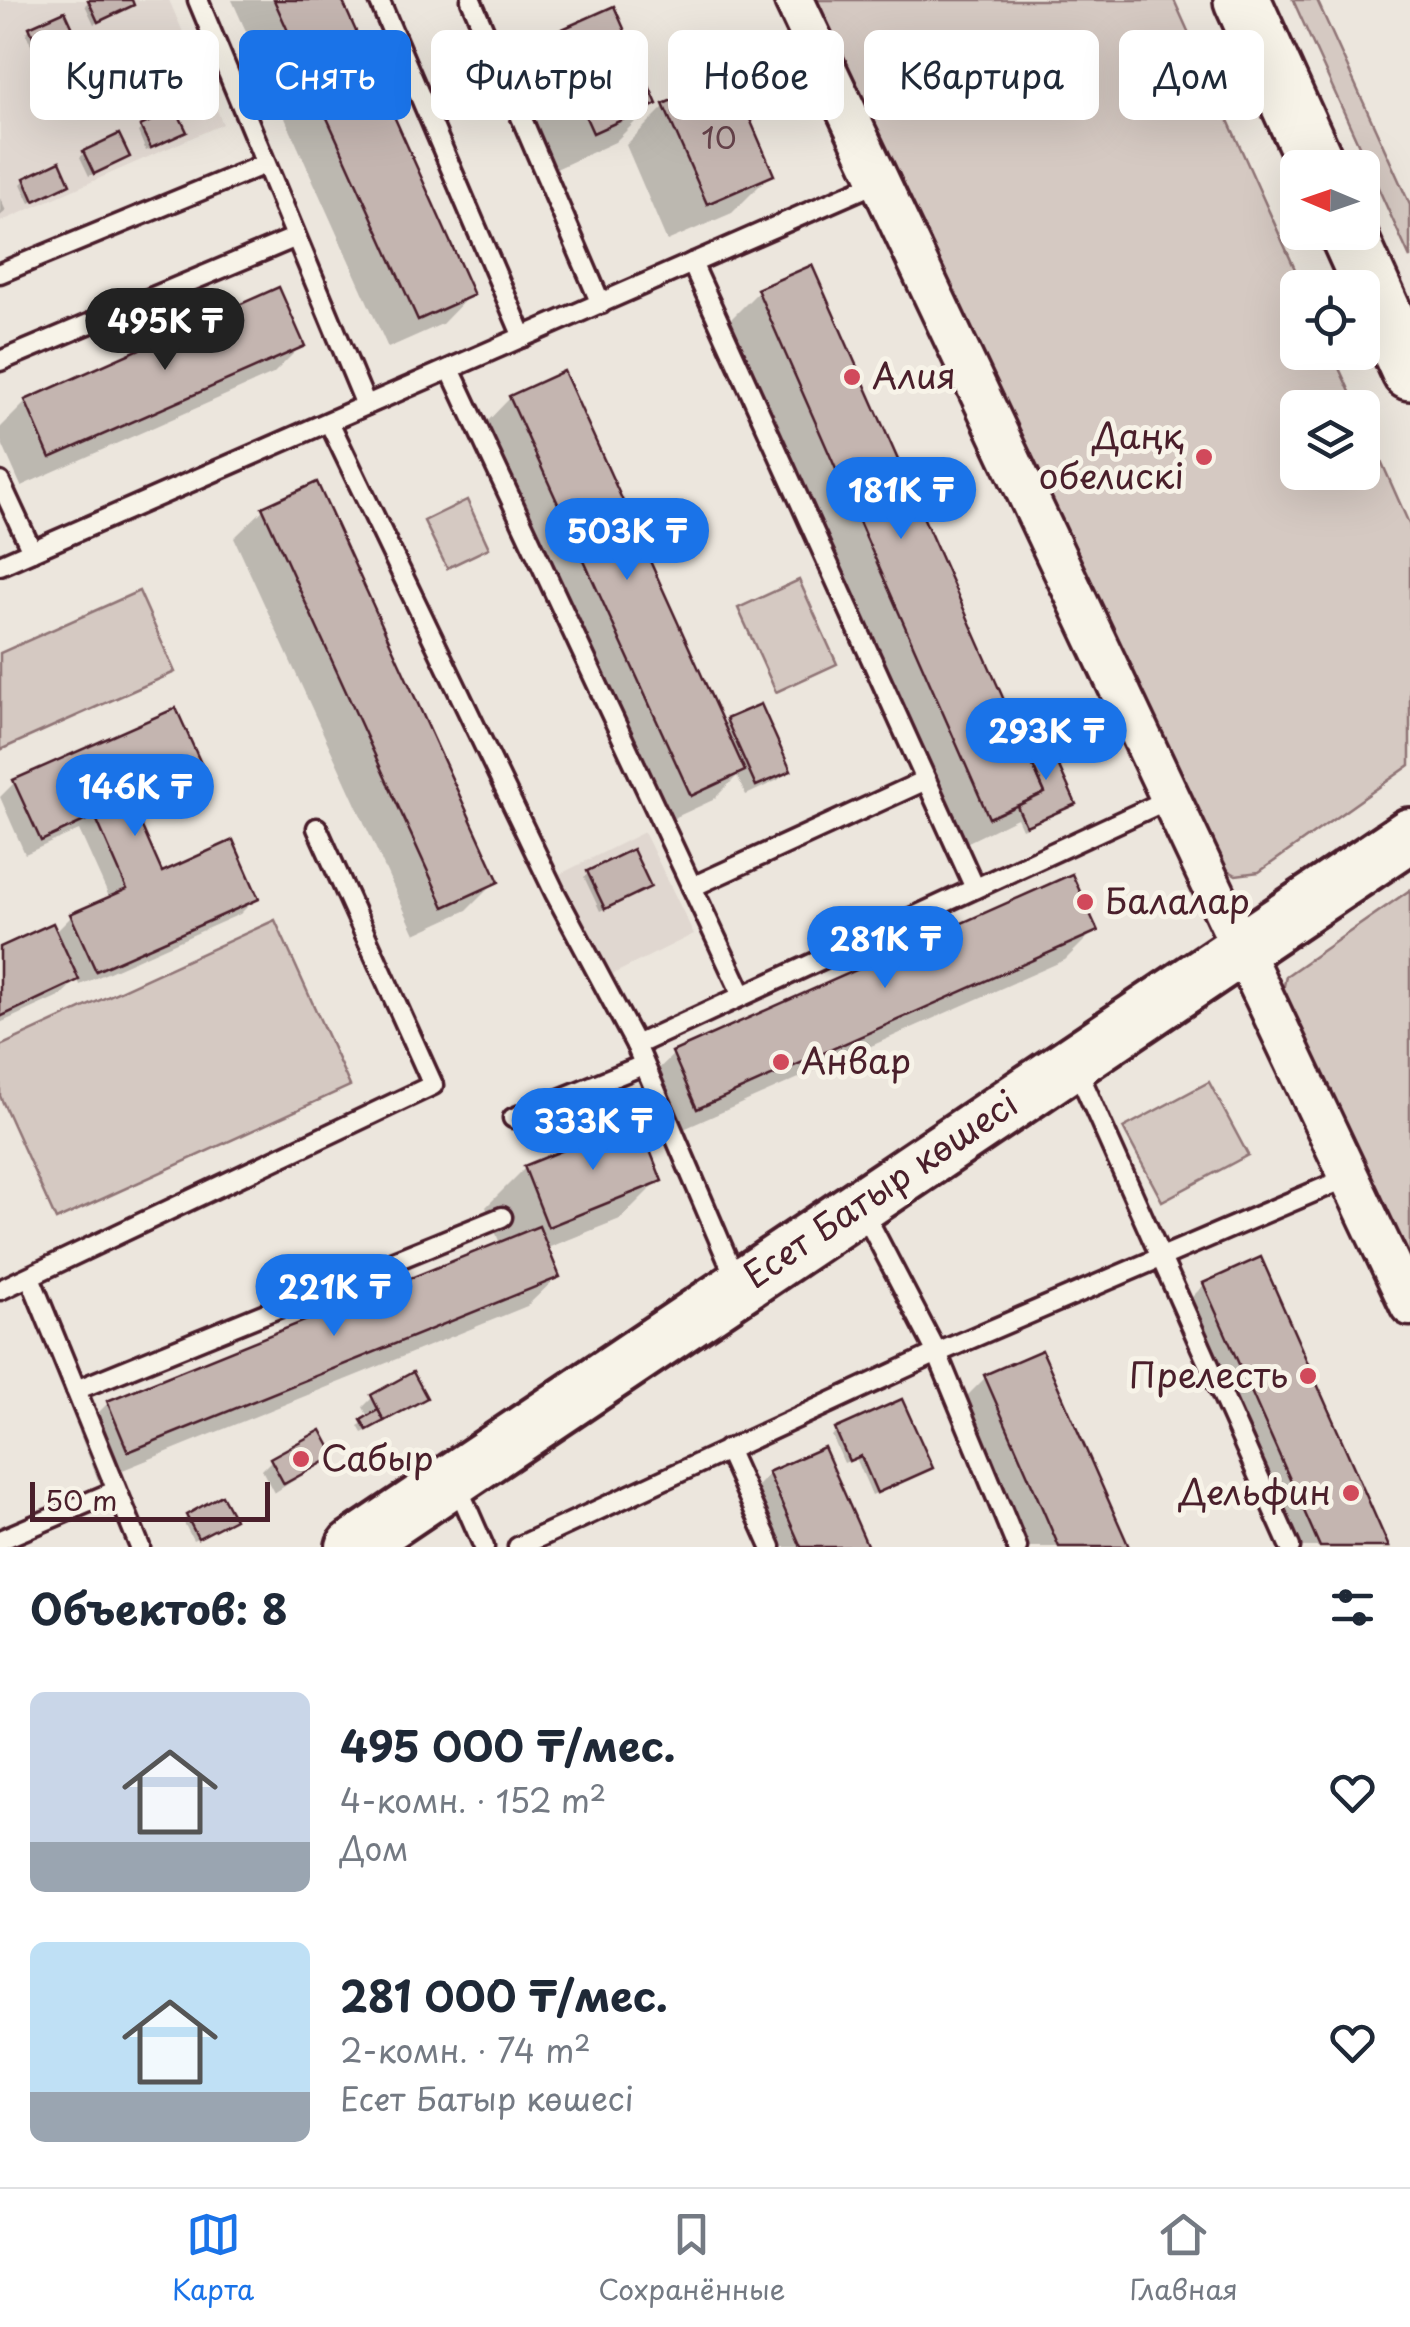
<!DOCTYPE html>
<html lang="ru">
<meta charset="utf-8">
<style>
body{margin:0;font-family:"Playpen Sans",sans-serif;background:#f2f2f3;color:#1f2937;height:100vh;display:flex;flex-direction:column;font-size:38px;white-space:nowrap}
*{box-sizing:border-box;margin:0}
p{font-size:32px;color:#747a83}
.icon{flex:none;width:55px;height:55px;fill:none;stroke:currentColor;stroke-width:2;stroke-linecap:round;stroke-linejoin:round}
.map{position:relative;height:1547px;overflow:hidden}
.panel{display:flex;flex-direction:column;background:#fff;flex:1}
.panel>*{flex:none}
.top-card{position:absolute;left:30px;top:30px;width:1350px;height:90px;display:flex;gap:20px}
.needle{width:65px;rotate:272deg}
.buttons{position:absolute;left:1280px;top:150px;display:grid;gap:20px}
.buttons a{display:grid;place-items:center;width:100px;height:100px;border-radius:15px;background:#fff;box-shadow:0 10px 40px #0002;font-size:50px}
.scale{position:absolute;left:30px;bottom:25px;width:240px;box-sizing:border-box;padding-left:10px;border:5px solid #4a1f2b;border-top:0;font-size:28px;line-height:35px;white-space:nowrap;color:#4a1f2b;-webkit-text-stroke:8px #f7f3e8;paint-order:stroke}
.price{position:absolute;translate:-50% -85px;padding:0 22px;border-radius:35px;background:#1a73e8;color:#fff;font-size:32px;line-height:65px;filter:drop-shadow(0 2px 5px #0008)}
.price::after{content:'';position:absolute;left:50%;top:60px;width:30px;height:22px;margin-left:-15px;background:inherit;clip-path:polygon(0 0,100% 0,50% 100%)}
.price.active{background:#222;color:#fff}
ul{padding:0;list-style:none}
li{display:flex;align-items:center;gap:30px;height:250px;padding:0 30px}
li span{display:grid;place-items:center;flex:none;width:280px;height:200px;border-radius:15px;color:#555}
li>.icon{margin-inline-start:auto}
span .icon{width:120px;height:120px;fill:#fffc;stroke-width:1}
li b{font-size:42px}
h2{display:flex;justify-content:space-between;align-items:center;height:120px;padding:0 30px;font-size:42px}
.tag{padding:0 35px;border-radius:15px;background:#fff;box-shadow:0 10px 40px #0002;font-size:35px;line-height:90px}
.tag.active{background:#1a73e8;color:#fff}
.menu{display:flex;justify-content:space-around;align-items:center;height:140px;border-top:2px solid #e0e1e3;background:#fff;font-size:28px;color:#747a83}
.menu a{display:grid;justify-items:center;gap:5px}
.menu .active{color:#1a73e8}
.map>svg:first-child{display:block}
.built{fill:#e0d7d0}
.green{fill:#d5c9c2;stroke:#907476;stroke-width:2.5}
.shadow{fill:#0003}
.building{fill:#c4b5b0;stroke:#4a1f2b;stroke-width:2.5}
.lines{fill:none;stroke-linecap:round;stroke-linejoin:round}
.lane-casing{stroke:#4a1f2b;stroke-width:25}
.street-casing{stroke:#4a1f2b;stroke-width:45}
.secondary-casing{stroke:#4a1f2b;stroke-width:60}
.primary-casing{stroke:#4a1f2b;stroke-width:62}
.lane{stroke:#f7f3e8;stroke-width:18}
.street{stroke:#f7f3e8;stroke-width:38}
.secondary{stroke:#f7f3e8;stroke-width:52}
.primary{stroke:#f7f3e8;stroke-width:55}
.poi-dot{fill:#d1495b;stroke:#f7f3e8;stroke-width:4}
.labels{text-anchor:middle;stroke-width:10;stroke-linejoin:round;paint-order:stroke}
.number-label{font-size:30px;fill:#68444c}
.poi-label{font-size:35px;fill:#4a1f2b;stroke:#f7f3e8;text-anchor:start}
.street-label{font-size:35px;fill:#4a1f2b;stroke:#f7f3e8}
</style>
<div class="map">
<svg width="1410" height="1547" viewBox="0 0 1410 1547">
<rect width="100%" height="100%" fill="#ece6dd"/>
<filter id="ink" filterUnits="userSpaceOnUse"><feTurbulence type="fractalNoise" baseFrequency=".01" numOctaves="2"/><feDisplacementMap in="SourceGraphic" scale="20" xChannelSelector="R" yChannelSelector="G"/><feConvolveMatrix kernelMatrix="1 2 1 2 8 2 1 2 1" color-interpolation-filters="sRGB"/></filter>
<g filter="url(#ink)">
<g class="built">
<polygon points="0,0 169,0 223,124 0,222"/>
<polygon points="644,832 694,934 611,975 560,874"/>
</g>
<g class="green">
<polygon points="814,0 1174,0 1303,287 1298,288 1298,352 1332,353 1357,407 1298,408 1298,472 1362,472 1363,420 1410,526 1410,765 1259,872 1236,875 1224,868"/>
<polygon points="1293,0 1317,0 1410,205 1410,258"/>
<polygon points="467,500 489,548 447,568 424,521"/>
<polygon points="799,580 837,664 776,692 738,608"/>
<polygon points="139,591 175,672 0,750 0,653"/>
<polygon points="1410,890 1410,1274 1281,1000 1286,976"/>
<polygon points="275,920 350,1086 56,1220 0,1096 0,1046"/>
<polygon points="1209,1082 1248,1155 1162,1201 1123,1128"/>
</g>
<g class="shadow">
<polygon points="129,0 127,9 94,24 85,5 91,0"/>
<polygon points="232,0 340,0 471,294 442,324 388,348"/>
<polygon points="30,29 72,33 34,52 26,33"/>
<polygon points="551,37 654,103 615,142 554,170 512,76"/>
<polygon points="665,106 771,174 732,213 667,241 626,145"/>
<polygon points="142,128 184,131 146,151 138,132"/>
<polygon points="85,153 127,157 89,176 80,157"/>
<polygon points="25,180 67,184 30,203 21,184"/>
<polygon points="0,198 6,211 0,216"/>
<polygon points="758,292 1022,746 1043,736 1073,804 1069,808 1022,829 1017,818 960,846 729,321"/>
<polygon points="302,345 273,374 21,486 0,439 0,428 26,402"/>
<polygon points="562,375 722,726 727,721 788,770 778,780 746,795 737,776 713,800 661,824 481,428 510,398"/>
<polygon points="264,509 496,881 467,910 415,934 234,538"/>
<polygon points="201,770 185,785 131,809 160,876 256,898 240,914 80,985 78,979 61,995 0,1023 0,950 55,933 72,916 110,899 79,830 25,854 0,797 15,782"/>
<polygon points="589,873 648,886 600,911 584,877"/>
<polygon points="1095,930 1065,960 668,1136 644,1083 674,1054"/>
<polygon points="525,1168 659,1180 620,1219 545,1249 557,1277 527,1306 98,1480 79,1432 108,1403 500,1244 486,1207"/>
<polygon points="1204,1285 1386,1547 1278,1547 1175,1314"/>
<polygon points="985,1378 1126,1547 1017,1547 956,1407"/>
<polygon points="373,1397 424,1397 414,1407 362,1433 358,1426 369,1419 363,1407"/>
<polygon points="836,1432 930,1468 872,1495 856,1458 844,1463 832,1436"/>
<polygon points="332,1456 274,1493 262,1470 272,1460"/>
<polygon points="769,1474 865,1547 759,1547 740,1503"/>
<polygon points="187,1517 228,1523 193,1540 183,1521"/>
</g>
<g class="building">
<polygon points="88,0 132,0 134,5 98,22"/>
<polygon points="274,0 342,0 474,295 418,320"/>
<polygon points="614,6 657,104 593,133 549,35"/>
<polygon points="65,11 75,33 39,50 29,27"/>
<polygon points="731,75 774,175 707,204 663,104"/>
<polygon points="176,109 187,132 151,148 140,126"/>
<polygon points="119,134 130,157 94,174 83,151"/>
<polygon points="60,161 70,184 34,201 24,178"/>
<polygon points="812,265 1045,793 989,818 757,289"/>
<polygon points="279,287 305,346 50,458 25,400"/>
<polygon points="564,371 745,771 691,796 509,396"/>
<polygon points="317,482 499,882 444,907 262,507"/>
<polygon points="761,704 791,771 756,786 726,719"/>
<polygon points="176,708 204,770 131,802 162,872 233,840 259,899 96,971 70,914 127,889 95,816 41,841 13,780"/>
<polygon points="1044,733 1076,804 1026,826 1017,806 1045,793 1023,743"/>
<polygon points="633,849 651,887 605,909 587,871"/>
<polygon points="1072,874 1098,931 697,1109 672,1052"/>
<polygon points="53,923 79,980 0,1017 0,947"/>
<polygon points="638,1120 662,1181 548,1227 524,1166"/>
<polygon points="539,1226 560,1277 128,1452 107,1401"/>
<polygon points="1261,1257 1389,1547 1320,1547 1203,1283"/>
<polygon points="1042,1350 1129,1547 1059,1547 1033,1487 984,1375"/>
<polygon points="413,1372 427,1398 384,1421 371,1395"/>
<polygon points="902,1399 933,1468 877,1493 861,1456 849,1461 835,1429"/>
<polygon points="378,1410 384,1421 367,1430 361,1420"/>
<polygon points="321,1430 335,1456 284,1484 270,1458"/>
<polygon points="824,1447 868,1547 801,1547 768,1472"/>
<polygon points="222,1495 235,1519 198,1538 186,1515"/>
</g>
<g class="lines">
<defs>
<g id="lane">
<polyline points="198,0 366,405"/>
<polyline points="379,0 523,337"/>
<polyline points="471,0 601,304"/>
<polyline points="692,263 975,888"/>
<polyline points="0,273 265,164"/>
<polyline points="0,361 294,238"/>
<polyline points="450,369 742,994"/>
<polyline points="329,422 555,893 636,1045"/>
<polyline points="0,482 32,551"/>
<polyline points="0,565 880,181"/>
<polyline points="692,887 926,780"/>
<polyline points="1076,1067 1290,1547"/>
<polyline points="513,1118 643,1065"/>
<polyline points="863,1211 937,1353 1017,1547"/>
<polyline points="30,1277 140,1547"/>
<polyline points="738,1284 636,1045 1169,799"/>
<polyline points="0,1290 433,1085 317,828"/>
<polyline points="76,1390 502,1217"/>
<polyline points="727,1449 771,1547"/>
<polyline points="456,1483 484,1547"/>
<polyline points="0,1540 115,1491"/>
<polyline points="518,1547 937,1353 1349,1177"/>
</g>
<polyline id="street" points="794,0 1410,1306"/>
<polyline id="secondary" points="353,1547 1410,835"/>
<g id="primary">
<polyline points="1242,0 1318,168"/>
<polyline points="1347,232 1410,372"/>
</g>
</defs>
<use href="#lane" class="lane-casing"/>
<use href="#street" class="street-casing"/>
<use href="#secondary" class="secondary-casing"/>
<use href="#primary" class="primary-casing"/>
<use href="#lane" class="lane"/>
<use href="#street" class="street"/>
<use href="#secondary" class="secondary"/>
<use href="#primary" class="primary"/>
</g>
</g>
<g class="poi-dot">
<circle cx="852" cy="377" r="10"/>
<circle cx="1204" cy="457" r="10"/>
<circle cx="1085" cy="902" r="10"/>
<circle cx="781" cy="1062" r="10"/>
<circle cx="1308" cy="1376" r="10"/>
<circle cx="301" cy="1459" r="10"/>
<circle cx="1351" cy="1493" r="10"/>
</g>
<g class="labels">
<g class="number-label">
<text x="719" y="149">10</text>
</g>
<g class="poi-label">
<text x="872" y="389">Алия</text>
<text x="1184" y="449" text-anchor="end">Даңқ<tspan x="1184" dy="40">обелискі</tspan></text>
<text x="1105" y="914">Балалар</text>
<text x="801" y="1074">Анвар</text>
<text x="1288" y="1388" text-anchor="end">Прелесть</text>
<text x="321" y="1471">Сабыр</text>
<text x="1331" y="1505" text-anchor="end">Дельфин</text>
</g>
<g class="street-label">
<text transform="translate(881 1190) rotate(-34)" y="12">Есет Батыр көшесі</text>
</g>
</g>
</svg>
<div class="buttons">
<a><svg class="needle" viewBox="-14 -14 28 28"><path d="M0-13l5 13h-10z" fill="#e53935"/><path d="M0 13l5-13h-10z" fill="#747a83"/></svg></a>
<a><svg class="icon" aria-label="locate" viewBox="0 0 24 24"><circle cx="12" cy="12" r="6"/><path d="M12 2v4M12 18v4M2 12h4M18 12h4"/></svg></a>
<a><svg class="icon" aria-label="layers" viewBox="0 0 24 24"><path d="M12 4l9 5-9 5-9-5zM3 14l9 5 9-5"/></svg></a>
</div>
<div class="scale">50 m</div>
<b class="price active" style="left:165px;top:373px">495K ₸</b>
<b class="price" style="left:901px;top:542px">181K ₸</b>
<b class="price" style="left:627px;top:583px">503K ₸</b>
<b class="price" style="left:1046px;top:783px">293K ₸</b>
<b class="price" style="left:135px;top:839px">146K ₸</b>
<b class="price" style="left:885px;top:991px">281K ₸</b>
<b class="price" style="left:593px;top:1173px">333K ₸</b>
<b class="price" style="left:334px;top:1339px">221K ₸</b>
<div class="top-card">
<a class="tag">Купить</a>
<a class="tag active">Снять</a>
<a class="tag">Фильтры</a>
<a class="tag">Новое</a>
<a class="tag">Квартира</a>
<a class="tag">Дом</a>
</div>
</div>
<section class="panel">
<h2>Объектов: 8<svg class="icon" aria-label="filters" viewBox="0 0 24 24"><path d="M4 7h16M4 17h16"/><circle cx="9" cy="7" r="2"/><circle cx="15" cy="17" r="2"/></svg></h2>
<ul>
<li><span style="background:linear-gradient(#c9d6e8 75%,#9aa5b1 0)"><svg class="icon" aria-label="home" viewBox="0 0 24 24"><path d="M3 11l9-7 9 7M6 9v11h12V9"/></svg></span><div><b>495 000 ₸/мес.</b><p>4-комн. · 152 m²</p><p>Дом</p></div><svg class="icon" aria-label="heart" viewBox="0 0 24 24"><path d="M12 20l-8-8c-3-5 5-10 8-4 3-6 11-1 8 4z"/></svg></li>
<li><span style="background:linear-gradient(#bfe0f5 75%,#9aa5b1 0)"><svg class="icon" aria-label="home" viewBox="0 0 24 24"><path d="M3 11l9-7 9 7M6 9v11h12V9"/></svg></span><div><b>281 000 ₸/мес.</b><p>2-комн. · 74 m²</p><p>Есет Батыр көшесі</p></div><svg class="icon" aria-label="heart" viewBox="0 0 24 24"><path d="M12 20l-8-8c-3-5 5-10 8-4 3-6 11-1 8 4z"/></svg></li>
</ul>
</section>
<nav class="menu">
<a class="active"><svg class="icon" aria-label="map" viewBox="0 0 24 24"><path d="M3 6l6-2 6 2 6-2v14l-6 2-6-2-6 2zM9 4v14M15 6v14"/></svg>Карта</a>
<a><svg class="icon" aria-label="saved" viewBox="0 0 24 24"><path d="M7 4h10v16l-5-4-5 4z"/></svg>Сохранённые</a>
<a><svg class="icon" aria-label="home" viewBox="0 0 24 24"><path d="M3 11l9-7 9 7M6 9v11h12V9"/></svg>Главная</a>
</nav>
